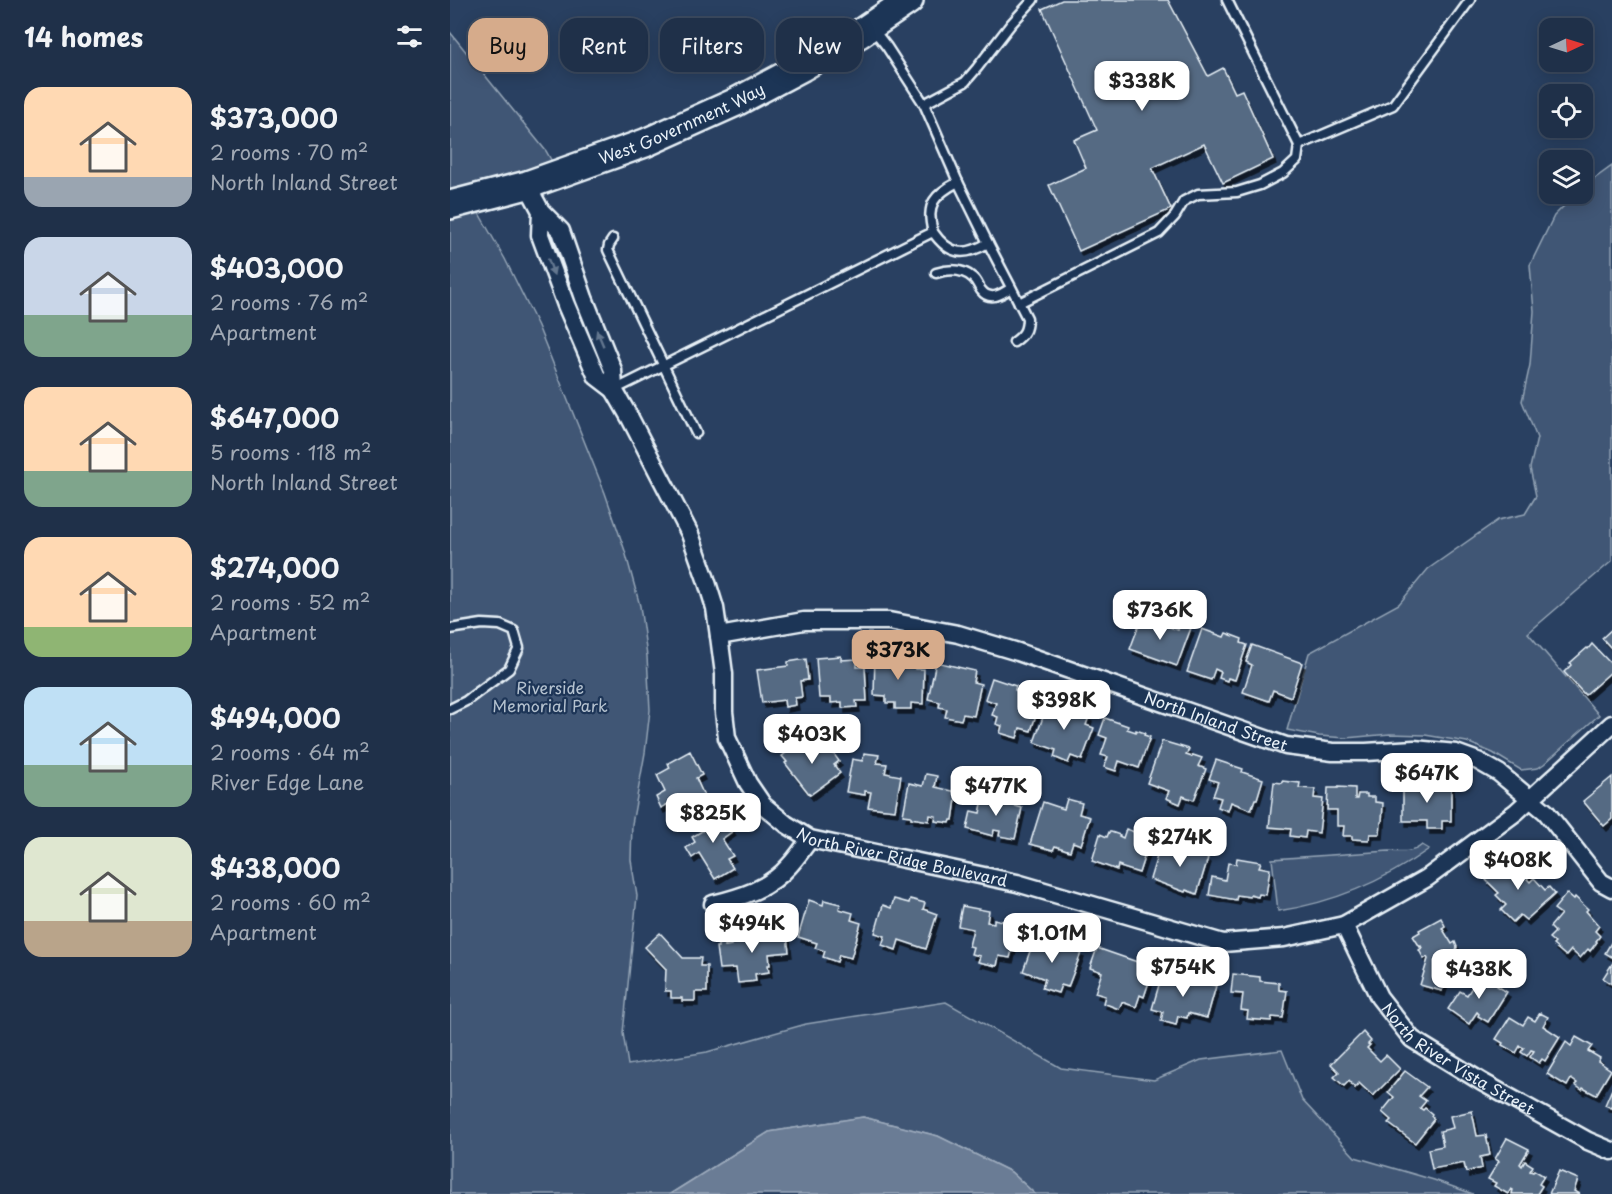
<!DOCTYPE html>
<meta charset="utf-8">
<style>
body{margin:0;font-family:"Playpen Sans",sans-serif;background:#2c3c53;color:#f1f3f6;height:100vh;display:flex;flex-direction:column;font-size:22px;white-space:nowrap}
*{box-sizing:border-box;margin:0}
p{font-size:20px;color:#a1a9b4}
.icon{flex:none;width:33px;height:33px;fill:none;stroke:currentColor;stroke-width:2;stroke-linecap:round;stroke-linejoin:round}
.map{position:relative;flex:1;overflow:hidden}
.drawer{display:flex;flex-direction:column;background:#1f3049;width:450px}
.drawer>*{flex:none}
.guide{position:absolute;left:18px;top:18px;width:570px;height:54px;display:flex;gap:12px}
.needle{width:39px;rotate:86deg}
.buttons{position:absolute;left:1089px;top:18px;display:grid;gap:12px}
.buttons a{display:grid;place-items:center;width:54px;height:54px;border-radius:12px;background:#1f3049;box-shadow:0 3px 15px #0003,0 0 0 2px #3c4b61;font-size:30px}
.price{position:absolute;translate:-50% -51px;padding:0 14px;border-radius:12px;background:#fff;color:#222;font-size:20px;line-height:39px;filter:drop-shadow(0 2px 3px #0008)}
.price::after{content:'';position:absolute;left:50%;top:36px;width:18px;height:14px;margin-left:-9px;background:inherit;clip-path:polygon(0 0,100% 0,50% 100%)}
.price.current{background:#d6ab8b;color:#111}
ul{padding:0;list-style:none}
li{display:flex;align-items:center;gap:18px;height:150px;padding:0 24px}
li span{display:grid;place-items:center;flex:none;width:168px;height:120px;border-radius:18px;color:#555}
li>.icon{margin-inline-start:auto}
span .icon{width:72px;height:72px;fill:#fffc;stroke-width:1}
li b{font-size:26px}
h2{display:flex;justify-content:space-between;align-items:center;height:72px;padding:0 24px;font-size:26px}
.chip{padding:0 21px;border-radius:18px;background:#1f3049;box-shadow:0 3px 15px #0003,0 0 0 2px #3c4b61;font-size:21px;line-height:54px}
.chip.current{background:#d6ab8b;color:#111}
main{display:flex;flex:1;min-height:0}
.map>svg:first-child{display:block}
.green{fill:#415774;stroke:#94a4b6;stroke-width:1.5}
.water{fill:#6b7c95;stroke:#9dabbd;stroke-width:1.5}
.building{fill:#556a83;stroke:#e8f1f8;stroke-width:1.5;filter:url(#shadow)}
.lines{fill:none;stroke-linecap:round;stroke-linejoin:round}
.service-casing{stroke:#e8f1f8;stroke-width:13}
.minor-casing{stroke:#e8f1f8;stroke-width:21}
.primary-casing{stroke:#e8f1f8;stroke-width:32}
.service{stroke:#1d3557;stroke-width:8}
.minor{stroke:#1d3557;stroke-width:16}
.primary{stroke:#1d3557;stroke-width:27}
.oneway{fill:#64778f}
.labels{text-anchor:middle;stroke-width:4.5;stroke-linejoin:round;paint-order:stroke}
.street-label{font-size:16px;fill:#e8f1f8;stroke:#1d3557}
.park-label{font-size:16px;fill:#b6c3d0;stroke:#1d3557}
</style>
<main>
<section class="drawer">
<h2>14 homes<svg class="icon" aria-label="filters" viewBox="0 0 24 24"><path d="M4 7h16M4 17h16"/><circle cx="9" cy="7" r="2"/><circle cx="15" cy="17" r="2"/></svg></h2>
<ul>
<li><span style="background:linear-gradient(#ffd9b3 75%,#9aa5b1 0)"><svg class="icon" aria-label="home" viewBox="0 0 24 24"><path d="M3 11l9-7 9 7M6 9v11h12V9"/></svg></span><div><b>$373,000</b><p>2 rooms · 70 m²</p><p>North Inland Street</p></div></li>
<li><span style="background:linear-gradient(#c9d6e8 65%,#7fa58c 0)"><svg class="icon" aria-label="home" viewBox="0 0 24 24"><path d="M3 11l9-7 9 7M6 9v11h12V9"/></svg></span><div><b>$403,000</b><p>2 rooms · 76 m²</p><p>Apartment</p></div></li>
<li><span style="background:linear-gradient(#ffd9b3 70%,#7fa58c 0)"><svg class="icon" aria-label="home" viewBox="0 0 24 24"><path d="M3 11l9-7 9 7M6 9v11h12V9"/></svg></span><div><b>$647,000</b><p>5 rooms · 118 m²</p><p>North Inland Street</p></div></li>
<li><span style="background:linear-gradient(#ffd9b3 75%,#8fb573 0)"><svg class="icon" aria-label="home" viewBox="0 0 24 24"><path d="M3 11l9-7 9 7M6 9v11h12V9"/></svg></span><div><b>$274,000</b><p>2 rooms · 52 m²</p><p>Apartment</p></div></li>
<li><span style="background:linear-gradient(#bfe0f5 65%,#7fa58c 0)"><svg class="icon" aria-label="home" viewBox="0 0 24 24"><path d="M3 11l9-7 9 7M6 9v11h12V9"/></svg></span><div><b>$494,000</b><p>2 rooms · 64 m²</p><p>River Edge Lane</p></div></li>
<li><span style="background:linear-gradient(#dfe7d0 70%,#b9a48a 0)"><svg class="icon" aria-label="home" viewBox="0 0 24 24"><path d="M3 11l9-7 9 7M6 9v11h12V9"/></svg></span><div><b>$438,000</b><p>2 rooms · 60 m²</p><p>Apartment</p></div></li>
</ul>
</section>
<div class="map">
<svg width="1162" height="1194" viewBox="0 0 1162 1194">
<defs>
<filter id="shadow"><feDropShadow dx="3" dy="5" stdDeviation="0" flood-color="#0009"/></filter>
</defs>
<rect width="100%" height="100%" fill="#294061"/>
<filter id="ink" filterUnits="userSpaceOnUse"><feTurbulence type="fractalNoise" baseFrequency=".0167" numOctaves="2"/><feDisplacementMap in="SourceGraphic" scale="12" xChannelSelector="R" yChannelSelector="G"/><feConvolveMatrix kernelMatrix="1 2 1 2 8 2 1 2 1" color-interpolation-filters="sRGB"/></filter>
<g filter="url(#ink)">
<g class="green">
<polygon points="0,32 96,151 109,174 22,201 55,259 88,326 155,493 175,551 190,606 197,656 200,710 195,753 182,824 181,860 187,896 173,1033 178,1065 257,1052 356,1024 496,1002 611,1068 704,1080 751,1060 832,1050 852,1100 905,1157 984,1180 1023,1194 585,1194 561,1172 488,1136 413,1117 319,1132 220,1194 0,1194"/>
<polygon points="1162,166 1162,561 1078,633 1149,715 1094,764 1088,768 1071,770 1043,753 1017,742 975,735 940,734 896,738 869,736 837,730 859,653 949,604 978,569 1048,520 1075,514 1086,496 1080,468 1087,438 1072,401 1080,365 1084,311 1080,265 1104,216 1126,194 1132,194 1133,187"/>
<path d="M972,845L979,849C934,881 882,903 828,911L822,859L939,851C951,852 963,853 972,845Z"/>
</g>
<polygon class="water" points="413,1117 488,1136 561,1172 585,1194 220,1194 319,1132"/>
<g class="building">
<polygon points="612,0 718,0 758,76 773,68 785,93 792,90 823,159 773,183 754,144 702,168 721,209 629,251 599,185 636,168 624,140 647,130 592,9"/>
<polygon points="692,617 728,630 730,624 741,628 727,666 680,649"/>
<polygon points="752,629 774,637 776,633 792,639 791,643 797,645 785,680 778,678 777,681 769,678 771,672 765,669 761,680 737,672"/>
<polygon points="1162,629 1162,649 1152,638"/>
<polygon points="1142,644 1162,665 1162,671 1135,695 1114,672 1121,665 1120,663 1137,648 1138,649"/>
<polygon points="802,645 852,663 841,697 823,690 819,701 793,692 802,665 796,662"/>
<polygon points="425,654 451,655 450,660 465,661 465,669 474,669 473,704 461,703 461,709 445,709 445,703 436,703 436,696 424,695"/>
<polygon points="391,656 391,660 407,659 407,667 415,667 417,701 406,701 407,707 392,708 392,702 381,703 381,698 369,698 366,658"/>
<polygon points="356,659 358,680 350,681 352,697 345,698 346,705 335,707 334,700 312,703 307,670 338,666 338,662"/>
<polygon points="486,662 525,671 523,682 531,684 524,716 513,714 511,720 495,717 497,709 489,707 490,702 478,699"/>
<polygon points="542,678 566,686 565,690 584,696 582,702 589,705 581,731 570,728 567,738 550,733 552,726 546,724 548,717 542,715 546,703 535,699"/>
<polygon points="600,698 626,708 624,713 628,715 629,713 639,717 636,725 644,728 632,760 621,756 618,763 604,757 606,750 584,742"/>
<polygon points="655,718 678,726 677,729 686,732 686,730 695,733 694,735 700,737 689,768 669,761 666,771 654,767 658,757 651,755 657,738 649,735"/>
<polygon points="358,736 366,746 369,743 377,753 381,750 389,761 384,765 390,773 360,795 335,763 337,762 332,756"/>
<polygon points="712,741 739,749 736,755 742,757 743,755 752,758 748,766 756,769 744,800 733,796 730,804 716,798 719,791 697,783"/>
<polygon points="240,751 252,775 246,778 255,798 225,813 220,803 211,808 206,797 215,792 207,775 220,768 218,763"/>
<polygon points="414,753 429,755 427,763 437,764 435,773 451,776 445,810 418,807 421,792 415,791 415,795 396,792 402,759 413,761"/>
<polygon points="766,760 793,769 792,772 813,779 807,799 805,799 801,810 781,802 778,811 768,807 771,798 763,796 768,782 759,779"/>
<polygon points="476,774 487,776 485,787 507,792 503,820 501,820 500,823 485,821 486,816 480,815 479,821 461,818 461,816 453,815 459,783 473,786"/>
<polygon points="1162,777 1162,819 1154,826 1133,801"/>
<polygon points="832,781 850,783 849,788 865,789 864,798 873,799 869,833 856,831 855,838 840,836 841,829 819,827 824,782 832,783"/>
<polygon points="961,783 985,785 985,783 991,783 991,785 1001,785 1001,821 992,821 992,829 977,829 977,821 953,821 953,785 961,785"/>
<polygon points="544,787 554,789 552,802 572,808 565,839 549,836 550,831 544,830 543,836 517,829 521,811 530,813 533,799 541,800"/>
<polygon points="888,787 905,788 905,799 907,799 908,794 917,794 917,797 925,797 925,802 933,803 932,822 931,822 930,834 920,834 919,840 902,839 902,836 893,836 894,826 887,826 887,810 877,810 878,788 888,788"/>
<polygon points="617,799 632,803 629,814 640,817 631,845 623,842 620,851 605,846 603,850 580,844 593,802 614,809"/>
<polygon points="269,809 283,831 272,839 283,856 277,859 283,868 265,879 249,853 242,858 236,848 245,842 242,837 257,828 252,820"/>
<polygon points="676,829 690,834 688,842 698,845 689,873 670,867 671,866 668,865 667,870 642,861 650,834 657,837 659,832 661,832 670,835 669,836 673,838"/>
<polygon points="711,843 732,850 734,843 750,848 748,855 758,858 747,894 736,890 735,892 700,879"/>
<polygon points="1062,856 1080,875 1077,879 1080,882 1084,878 1095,890 1099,887 1105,894 1076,920 1070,915 1063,922 1051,910 1056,905 1046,895 1049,893 1036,880"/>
<polygon points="787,858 811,862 809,867 820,869 816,895 809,894 808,897 800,895 800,897 787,895 786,900 759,895 762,877 775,880 778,863 786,864"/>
<polygon points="1117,893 1124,899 1125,897 1138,909 1136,911 1149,926 1145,931 1150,936 1146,941 1147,942 1140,951 1138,949 1130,958 1121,950 1116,956 1103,945 1105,943 1099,938 1105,932 1100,927 1111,914 1104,909"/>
<polygon points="444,899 459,903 460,899 475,903 473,909 487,914 476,949 449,940 446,950 432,945 435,936 425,933 433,905 441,908"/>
<polygon points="359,900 373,905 374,900 390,904 389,909 403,913 401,920 411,923 401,958 389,955 387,962 373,957 375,951 365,948 367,943 348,937"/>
<polygon points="512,906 539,911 537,922 544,923 544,919 560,923 559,929 566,930 564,936 566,936 560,958 549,956 547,966 528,962 530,956 521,954 523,947 519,946 523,929 508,926"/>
<polygon points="991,918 995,926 992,928 1002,944 1005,942 1007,947 1006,950 1002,953 1004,956 1002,958 992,991 970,985 978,959 977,957 974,959 969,950 972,948 971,946 970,947 963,936 970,932 969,930"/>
<polygon points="336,929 339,952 319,954 320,965 318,965 319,972 305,974 306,981 288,983 286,968 269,969 266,947 268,947 268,944 275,943 275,946 281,945 281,943 288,943 288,940 298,939 298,944 302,943 301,932"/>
<polygon points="210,933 233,958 251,958 250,966 257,966 257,992 245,992 245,1001 232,1001 232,998 221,998 221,991 215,991 216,969 195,947"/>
<polygon points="585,937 631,953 618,987 611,985 608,993 592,988 595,979 573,971"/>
<polygon points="1162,941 1162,957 1155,953"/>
<polygon points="647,948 699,966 694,980 699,982 694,997 690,995 686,1007 672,1002 669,1009 653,1003 655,996 645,993 652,972 640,968"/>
<polygon points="1162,964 1162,984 1153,978"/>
<polygon points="1032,972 1049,983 1047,986 1057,992 1038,1022 1028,1016 1029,1014 1027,1012 1019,1024 998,1009 1010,991 1017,995"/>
<polygon points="722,973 737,977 738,973 753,977 752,982 766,986 757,1018 738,1013 737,1018 728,1016 726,1025 711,1021 713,1012 702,1009 711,978 719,981"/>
<polygon points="783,974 810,977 810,981 829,983 829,990 837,991 833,1018 822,1017 821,1021 797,1019 798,1011 791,1010 793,994 781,993"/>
<polygon points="1090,1013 1098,1017 1093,1026 1110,1037 1095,1061 1092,1059 1089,1063 1080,1057 1084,1051 1081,1050 1077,1056 1071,1052 1074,1048 1070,1046 1066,1053 1052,1045 1053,1043 1046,1039 1060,1017 1073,1025 1078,1017 1085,1021"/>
<polygon points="913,1032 921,1041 918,1044 920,1045 917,1048 930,1061 936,1055 950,1069 923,1096 909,1083 905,1088 899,1081 894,1086 884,1077 889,1072 881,1064"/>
<polygon points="1126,1037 1142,1046 1138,1051 1150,1058 1148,1061 1161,1070 1146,1095 1133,1088 1132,1090 1125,1085 1127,1083 1121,1079 1117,1086 1097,1074 1116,1042 1121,1046"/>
<polygon points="955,1071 977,1087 969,1096 976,1101 970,1108 973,1110 975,1108 982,1114 981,1116 984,1119 965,1143 938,1123 941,1120 932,1112 944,1097 938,1092"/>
<polygon points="1162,1089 1162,1108 1155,1105"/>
<polygon points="1022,1111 1027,1136 1036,1135 1040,1155 1030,1157 1032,1168 1016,1172 1014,1163 982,1169 978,1149 993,1146 990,1131 1003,1128 1000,1116"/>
<polygon points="1057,1138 1079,1149 1070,1164 1072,1166 1075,1161 1083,1166 1080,1171 1083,1172 1084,1170 1094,1176 1089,1184 1092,1186 1087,1194 1062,1194 1063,1190 1061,1189 1058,1194 1044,1186 1046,1183 1038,1179 1049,1161 1045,1159"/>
<polygon points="1109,1171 1128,1179 1124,1191 1130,1194 1099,1194"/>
</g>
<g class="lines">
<defs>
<g id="service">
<polyline points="777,0 849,145 943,105 1020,0"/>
<path d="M423,29L437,47L474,104L508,182L538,243L577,318C577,330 574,335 564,342"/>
<polyline points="474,104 515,82 527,68 561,24 583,0"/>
<path d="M483,232C475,204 485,194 508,182"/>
<polyline points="163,239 159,245 158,250 246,433"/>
<path d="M486,273C499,269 512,268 523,278C527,281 528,286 531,290C540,302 552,294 561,288"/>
<polyline points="569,303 709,233 725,216 734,201 748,194 787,192 810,185 833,173 847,160 849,145"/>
<path d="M164,390L483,232C499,255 514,257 538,243"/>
<polyline points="0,629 32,624 50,625 64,631 69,648 59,669 16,701 0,709"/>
</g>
<g id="minor">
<polyline points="77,185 91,211 111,231 134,298 163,370 164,390 147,377 116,305 90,235 91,211"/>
<path id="s1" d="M164,390L180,418L240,534L256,579L265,608L269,636L274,674V712L277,738L298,783L313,805L336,824L360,839L567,883L773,943L834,938L894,925L977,878L1066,812L1162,724"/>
<path id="s2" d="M269,636L354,621H439L508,634L568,652L836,746L883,752H916L964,749L1006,753L1028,761L1049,773L1096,812L1151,882L1162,888"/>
<path d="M263,904C291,897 319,889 339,866C347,858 353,848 360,839"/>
<path id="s3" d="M894,925L929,997L962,1039L1032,1082L1138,1141L1162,1151"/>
</g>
<g id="primary">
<path id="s4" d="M0,205L77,185L195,143L284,103L352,67L409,34L459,0"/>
</g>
</defs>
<use href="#service" class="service-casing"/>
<use href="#minor" class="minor-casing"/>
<use href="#primary" class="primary-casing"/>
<use href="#service" class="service"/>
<use href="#minor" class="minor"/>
<use href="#primary" class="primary"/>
</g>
<defs><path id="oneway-solid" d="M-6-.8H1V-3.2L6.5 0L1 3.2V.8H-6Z" transform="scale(1.5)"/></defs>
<g class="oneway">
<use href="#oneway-solid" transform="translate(101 267) rotate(70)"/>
<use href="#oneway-solid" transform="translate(150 338) rotate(-113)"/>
</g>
</g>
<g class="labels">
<g class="street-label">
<text dy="6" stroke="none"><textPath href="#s4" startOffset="246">West Government Way</textPath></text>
<text dy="6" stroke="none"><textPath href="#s2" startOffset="514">North Inland Street</textPath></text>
<text dy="6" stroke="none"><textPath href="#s1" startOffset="600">North River Ridge Boulevard</textPath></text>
<text dy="6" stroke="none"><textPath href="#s3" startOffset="182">North River Vista Street</textPath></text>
</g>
<g class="park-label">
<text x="100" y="694">Riverside<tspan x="100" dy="18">Memorial Park</tspan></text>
</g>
</g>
</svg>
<div class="buttons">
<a><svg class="needle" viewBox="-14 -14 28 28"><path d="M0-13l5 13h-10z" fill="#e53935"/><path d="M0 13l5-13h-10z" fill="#a1a9b4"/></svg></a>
<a><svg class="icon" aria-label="locate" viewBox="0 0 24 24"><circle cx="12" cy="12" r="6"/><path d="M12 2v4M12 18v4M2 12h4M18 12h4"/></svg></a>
<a><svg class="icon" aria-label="layers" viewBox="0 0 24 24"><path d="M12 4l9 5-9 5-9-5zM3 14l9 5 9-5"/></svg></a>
</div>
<b class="price" style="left:692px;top:112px">$338K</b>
<b class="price" style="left:710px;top:641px">$736K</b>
<b class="price current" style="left:448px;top:681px">$373K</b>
<b class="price" style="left:614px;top:731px">$398K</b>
<b class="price" style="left:362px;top:765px">$403K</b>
<b class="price" style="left:977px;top:804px">$647K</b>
<b class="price" style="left:546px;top:817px">$477K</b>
<b class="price" style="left:263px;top:844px">$825K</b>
<b class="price" style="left:730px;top:868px">$274K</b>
<b class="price" style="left:1068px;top:891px">$408K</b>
<b class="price" style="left:302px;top:954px">$494K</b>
<b class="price" style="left:602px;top:964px">$1.01M</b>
<b class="price" style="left:733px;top:998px">$754K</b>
<b class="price" style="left:1029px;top:1000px">$438K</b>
<div class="guide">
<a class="chip current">Buy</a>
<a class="chip">Rent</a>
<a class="chip">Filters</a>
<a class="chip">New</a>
</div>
</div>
</main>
